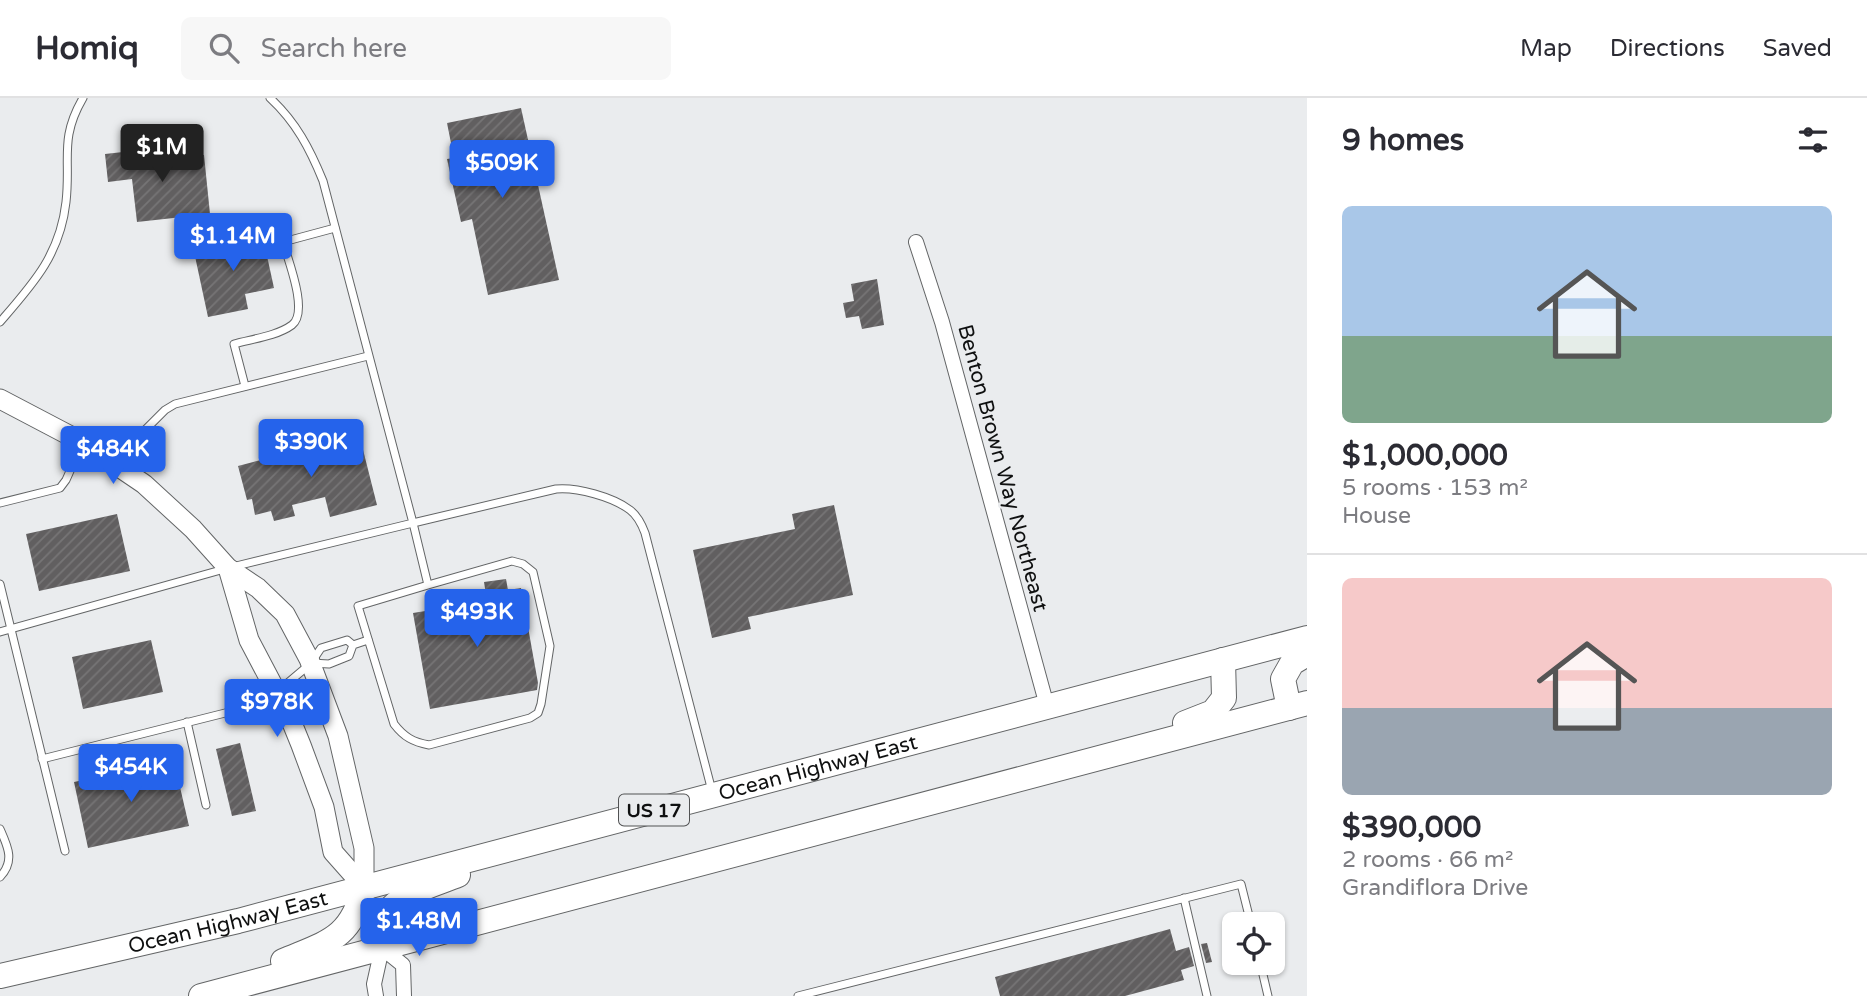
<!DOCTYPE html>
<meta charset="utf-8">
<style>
body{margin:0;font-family:"Varela Round",sans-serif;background:#f7f7f7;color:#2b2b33;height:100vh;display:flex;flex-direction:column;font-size:26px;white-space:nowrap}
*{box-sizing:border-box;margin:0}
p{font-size:23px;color:#7c7c81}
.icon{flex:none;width:38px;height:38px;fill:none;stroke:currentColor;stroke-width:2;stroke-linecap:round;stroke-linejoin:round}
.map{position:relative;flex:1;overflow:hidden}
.drawer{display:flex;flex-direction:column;background:#fff;width:560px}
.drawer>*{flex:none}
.controls{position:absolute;left:1222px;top:814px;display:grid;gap:14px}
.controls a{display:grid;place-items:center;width:63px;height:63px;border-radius:10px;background:#fff;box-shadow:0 2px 5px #0004;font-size:35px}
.price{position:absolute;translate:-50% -60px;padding:0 16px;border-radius:7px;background:#2563eb;color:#fff;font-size:23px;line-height:46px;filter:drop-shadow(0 2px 4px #0008)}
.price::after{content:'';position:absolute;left:50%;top:42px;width:21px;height:16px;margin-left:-10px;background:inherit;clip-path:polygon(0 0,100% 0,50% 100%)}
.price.current{background:#222;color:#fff}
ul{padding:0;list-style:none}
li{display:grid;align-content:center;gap:14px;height:371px;padding:0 35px}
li+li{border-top:2px solid #e1e1e2}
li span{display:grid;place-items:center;height:217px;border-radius:10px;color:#555}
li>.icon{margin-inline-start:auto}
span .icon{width:126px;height:126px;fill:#fffc;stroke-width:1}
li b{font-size:30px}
h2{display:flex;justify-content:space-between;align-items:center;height:84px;padding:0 35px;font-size:30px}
header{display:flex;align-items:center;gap:42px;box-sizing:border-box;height:98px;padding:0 35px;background:#fff;border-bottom:2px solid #e1e1e2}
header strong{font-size:33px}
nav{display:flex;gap:38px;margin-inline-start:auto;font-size:24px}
.search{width:490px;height:63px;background:#f7f7f7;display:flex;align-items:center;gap:18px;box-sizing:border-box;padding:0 24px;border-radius:10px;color:#7c7c81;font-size:26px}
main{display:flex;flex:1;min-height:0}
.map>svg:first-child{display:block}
.building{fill:url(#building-hatch)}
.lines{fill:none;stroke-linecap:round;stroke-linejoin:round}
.service-casing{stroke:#636566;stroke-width:9}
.minor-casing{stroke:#636566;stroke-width:16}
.tertiary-casing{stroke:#636566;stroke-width:21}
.trunk-casing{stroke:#636566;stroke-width:26}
.service{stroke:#fff;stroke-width:7}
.minor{stroke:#fff;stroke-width:14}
.tertiary{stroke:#fff;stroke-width:19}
.trunk{stroke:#fff;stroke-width:24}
.labels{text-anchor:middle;stroke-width:5;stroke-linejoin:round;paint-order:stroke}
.shield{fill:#eaecee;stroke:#515253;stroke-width:2}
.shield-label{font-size:19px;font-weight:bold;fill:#0f1010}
.street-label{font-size:21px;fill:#0f1010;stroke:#eaecee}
</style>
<header>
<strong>Homiq</strong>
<div class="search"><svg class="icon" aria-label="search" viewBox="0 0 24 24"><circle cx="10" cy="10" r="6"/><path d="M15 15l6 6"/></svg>Search here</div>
<nav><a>Map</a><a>Directions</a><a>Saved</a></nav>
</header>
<main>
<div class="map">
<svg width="1307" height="898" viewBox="0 0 1307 898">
<defs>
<pattern id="building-hatch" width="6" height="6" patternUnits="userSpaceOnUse" patternTransform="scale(1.75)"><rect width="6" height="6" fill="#615f60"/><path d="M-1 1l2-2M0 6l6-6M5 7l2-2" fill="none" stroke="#767576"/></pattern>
</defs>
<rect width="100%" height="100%" fill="#eaecee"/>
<g class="building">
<polygon points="521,10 559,182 488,197 472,121 461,124 447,61 454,60 447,25"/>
<polygon points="159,50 161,62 204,57 210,116 137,124 132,81 108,84 105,56"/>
<polygon points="262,135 274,190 245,196 248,211 208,219 193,149"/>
<polygon points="877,181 884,227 862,231 859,218 846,220 843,205 854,203 851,186"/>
<polygon points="359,336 377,407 330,419 325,399 292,407 295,418 274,423 271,413 255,417 252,401 247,402 238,368"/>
<polygon points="834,407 853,497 748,519 751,531 712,540 693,452 795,431 792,416"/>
<polygon points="117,416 130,473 39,493 26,436"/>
<polygon points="506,481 508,492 521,490 538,585 537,592 430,611 413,515 487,503 484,484"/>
<polygon points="151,542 163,594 83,611 72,559"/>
<polygon points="240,645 256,713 232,718 216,651"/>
<polygon points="174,663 189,728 88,750 74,684"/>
<polygon points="1170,831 1176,853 1189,849 1194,868 1181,872 1184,882 1125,898 1000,898 995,879"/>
<polygon points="1207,845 1212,864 1206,865 1201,846"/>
</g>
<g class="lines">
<defs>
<g id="service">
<path d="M0,224C33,186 60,157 66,104C71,61 59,41 83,0"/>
<path d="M245,288L234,246C252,241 277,238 292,227C309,214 288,162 283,144L335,130"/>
<polyline points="114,363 165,312 175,306 368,258"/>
<polyline points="0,405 60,390 66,382 82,346"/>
<polyline points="0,486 65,753"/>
<path d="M428,487L512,463L523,466L533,474L550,548L541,606L538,615L530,620L429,647C413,644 404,639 394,626L358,508L428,487L413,425L556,391C577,389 613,399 630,412C638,418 642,427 645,435L712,693"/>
<path d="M0,534L228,470L413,425L323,83C310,51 296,24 270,0"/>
<polyline points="353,547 349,558 329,566 311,565 321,550 347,542 353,547 368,542"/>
<polyline points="187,624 206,707"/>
<polyline points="42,661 253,608 277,594 309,567"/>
<path d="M0,731C8,749 15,763 0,779"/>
<polyline points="1184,800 1207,898"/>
<polyline points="1260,864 1268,898"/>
<polyline points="798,898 1241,786 1251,826"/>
</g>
<g id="minor">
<polyline points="916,144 942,224 1047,608"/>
<polyline points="376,898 374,886 382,850 403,867 404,898"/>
</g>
<g id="tertiary">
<polyline points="0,301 82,344 144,386 193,431 228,470 258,490 285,516 309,561 338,638 364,750 364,789"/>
<polyline points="228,470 249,542 290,620 301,647 324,709 333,754 364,789"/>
</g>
<g id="trunk">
<polyline points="1289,610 1283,581 1292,565 1307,556"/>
<polyline points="1185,625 1213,614 1224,600 1223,562"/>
<path d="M382,850C382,841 380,831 383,822C394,796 434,787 458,777"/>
<path d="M283,863C328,844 351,841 364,789"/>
<path id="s1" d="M0,878L238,823L1307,540"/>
<polyline points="201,898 1307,605"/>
</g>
</defs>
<use href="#service" class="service-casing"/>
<use href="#minor" class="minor-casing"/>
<use href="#tertiary" class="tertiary-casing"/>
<use href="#trunk" class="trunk-casing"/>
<use href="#service" class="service"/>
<use href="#minor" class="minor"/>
<use href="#tertiary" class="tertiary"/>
<use href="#trunk" class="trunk"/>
</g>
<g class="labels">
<rect class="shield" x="619" y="696.5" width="70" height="31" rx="5"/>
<g class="shield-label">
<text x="654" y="719">US 17</text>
</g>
<g class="street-label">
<text transform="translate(1003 370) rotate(75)" y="7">Benton Brown Way Northeast</text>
<text dy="7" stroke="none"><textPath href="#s1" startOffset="844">Ocean Highway East</textPath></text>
<text dy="7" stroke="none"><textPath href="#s1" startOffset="234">Ocean Highway East</textPath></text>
</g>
</g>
</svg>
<div class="controls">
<a><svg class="icon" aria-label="locate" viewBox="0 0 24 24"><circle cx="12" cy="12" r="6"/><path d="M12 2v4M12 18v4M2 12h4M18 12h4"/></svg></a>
</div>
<b class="price current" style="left:162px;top:86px">$1M</b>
<b class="price" style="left:502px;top:102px">$509K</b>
<b class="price" style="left:233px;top:175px">$1.14M</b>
<b class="price" style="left:311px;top:381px">$390K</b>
<b class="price" style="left:113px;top:388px">$484K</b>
<b class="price" style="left:477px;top:551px">$493K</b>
<b class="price" style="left:277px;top:641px">$978K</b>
<b class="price" style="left:131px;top:706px">$454K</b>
<b class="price" style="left:419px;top:860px">$1.48M</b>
</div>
<section class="drawer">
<h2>9 homes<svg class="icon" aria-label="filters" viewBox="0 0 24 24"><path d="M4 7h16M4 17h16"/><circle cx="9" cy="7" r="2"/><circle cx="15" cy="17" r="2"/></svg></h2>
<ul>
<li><span style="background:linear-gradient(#a9c7e8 60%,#7fa58c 0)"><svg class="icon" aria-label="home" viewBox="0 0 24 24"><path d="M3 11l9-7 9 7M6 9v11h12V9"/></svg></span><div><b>$1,000,000</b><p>5 rooms · 153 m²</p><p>House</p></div></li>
<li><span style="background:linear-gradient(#f6c9c9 60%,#9aa5b1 0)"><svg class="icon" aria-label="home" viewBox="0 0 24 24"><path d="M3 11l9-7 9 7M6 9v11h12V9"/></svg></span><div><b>$390,000</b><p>2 rooms · 66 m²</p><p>Grandiflora Drive</p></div></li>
</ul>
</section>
</main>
